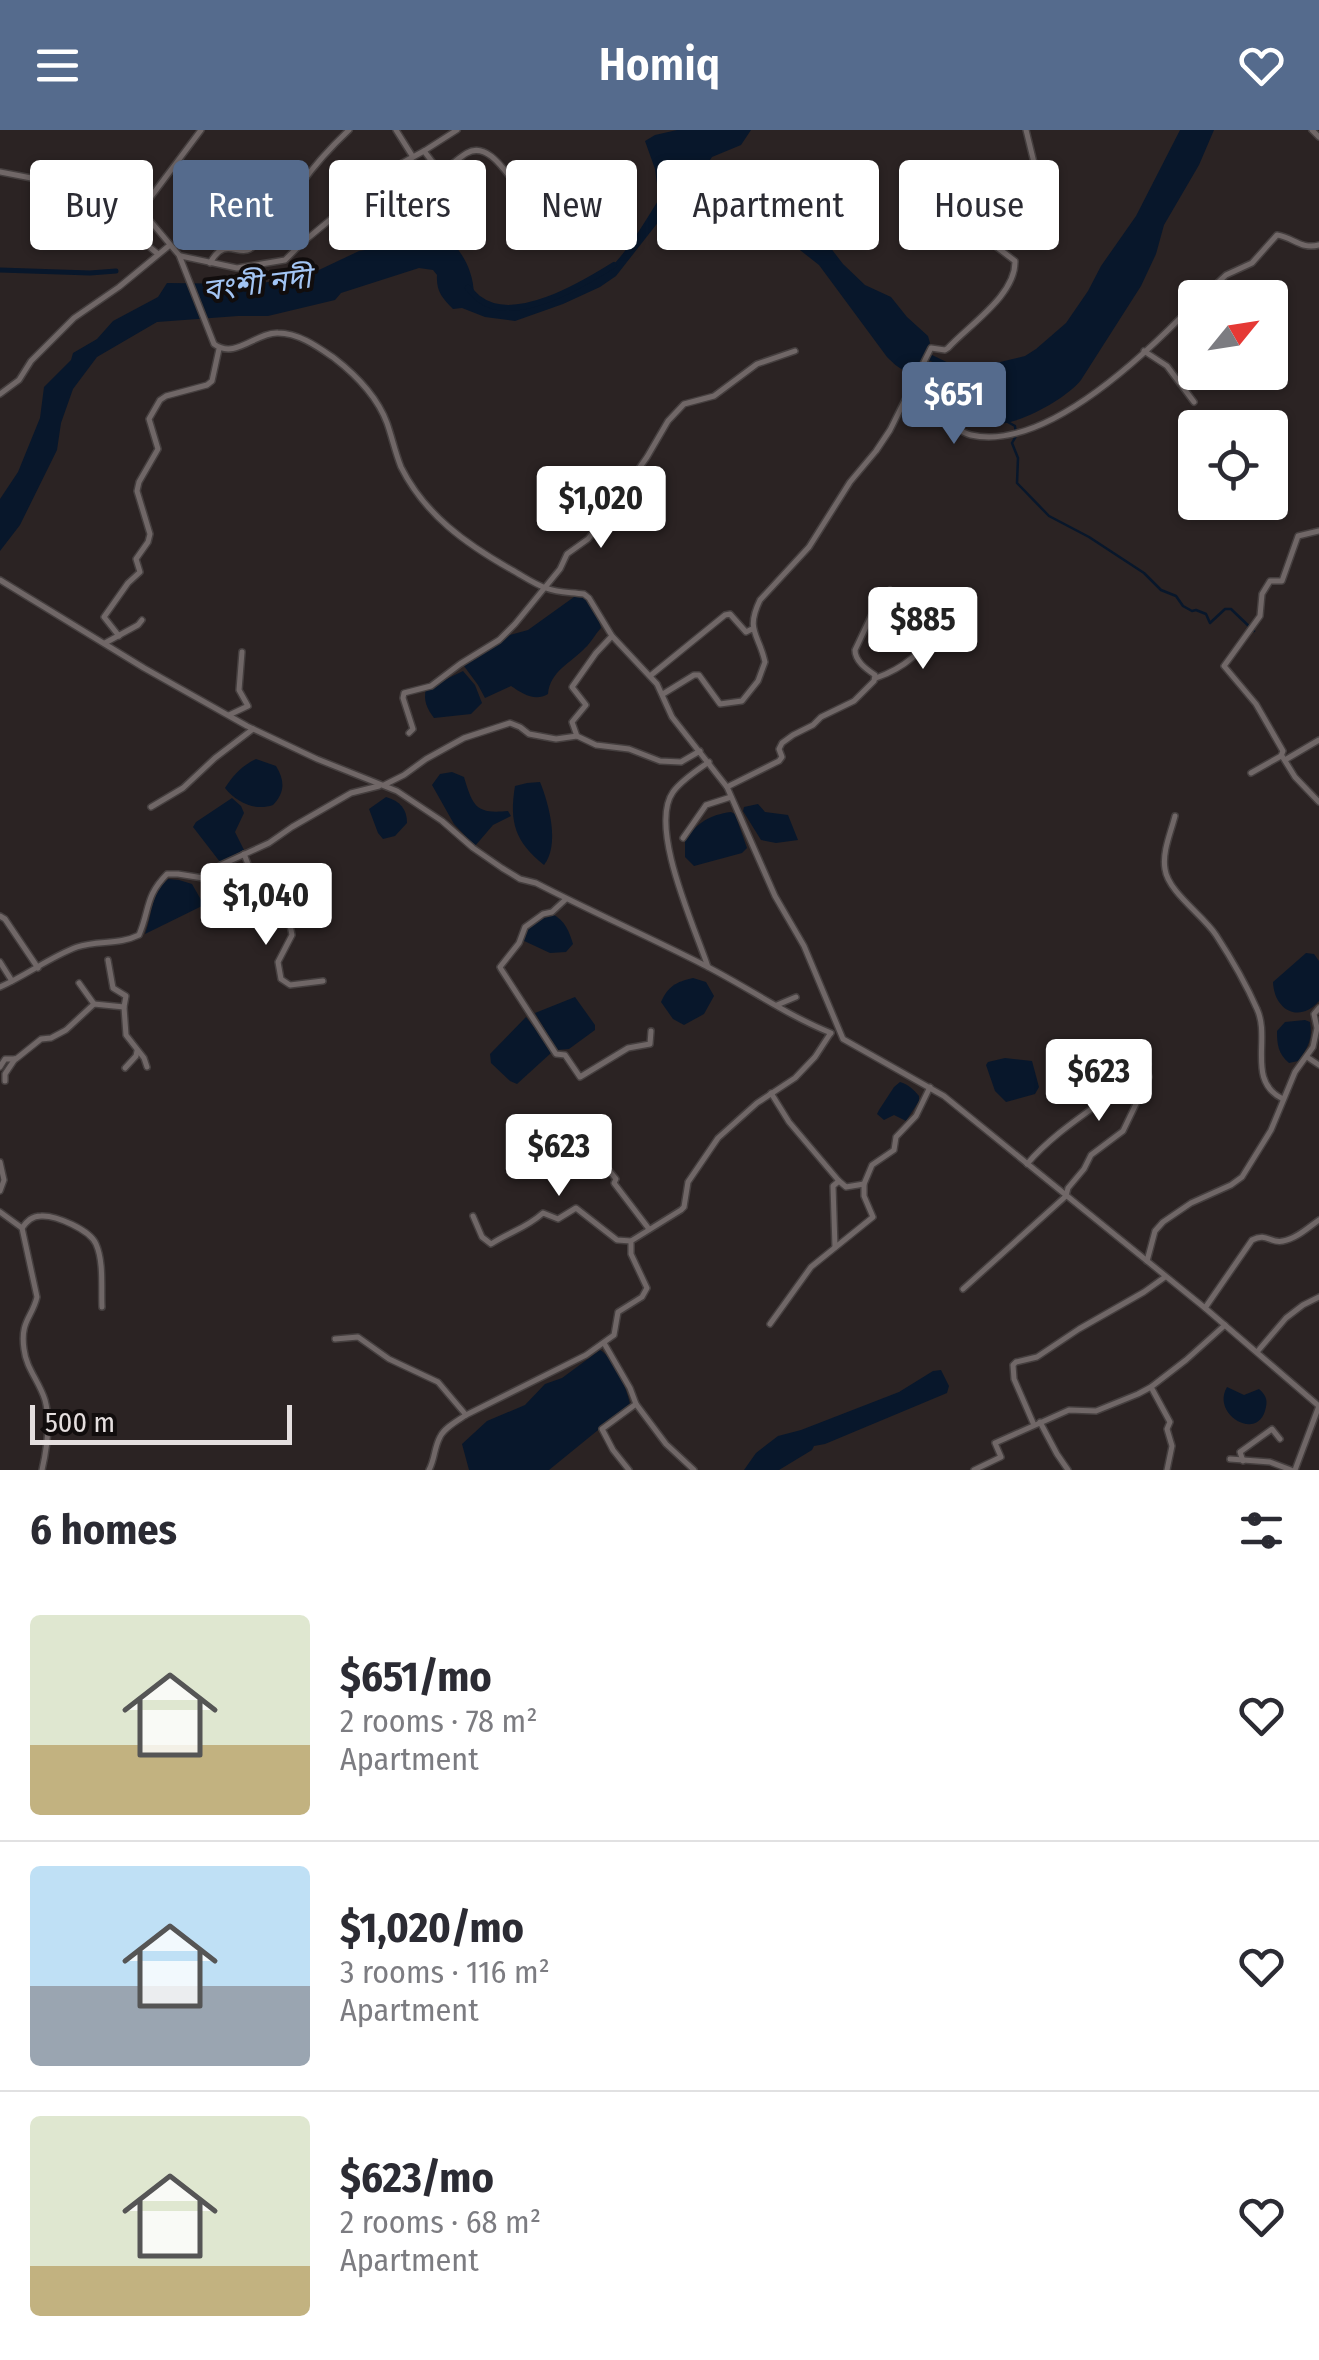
<!DOCTYPE html>
<meta charset="utf-8">
<style>
body{margin:0;font-family:"Fira Sans Condensed","Noto Sans Bengali",sans-serif;background:#f7f7f7;color:#2b2b33;height:100vh;display:flex;flex-direction:column;font-size:38px;white-space:nowrap}
*{box-sizing:border-box;margin:0}
p{font-size:32px;color:#7c7c81}
.icon{flex:none;width:55px;height:55px;fill:none;stroke:currentColor;stroke-width:2;stroke-linecap:round;stroke-linejoin:round}
.map{position:relative;height:1340px;overflow:hidden}
.drawer{display:flex;flex-direction:column;background:#fff;flex:1}
.drawer>*{flex:none}
.hud{position:absolute;left:30px;top:30px;width:1260px;height:90px;display:flex;gap:20px}
.needle{width:65px;rotate:60deg}
.controls{position:absolute;left:1178px;top:150px;display:grid;gap:20px}
.controls a{display:grid;place-items:center;width:110px;height:110px;border-radius:10px;background:#fff;box-shadow:0 2px 8px #0004;font-size:50px}
.scale{position:absolute;left:30px;bottom:25px;width:262px;box-sizing:border-box;padding-left:10px;border:5px solid #e5dfdf;border-top:0;font-size:28px;line-height:35px;white-space:nowrap;color:#e5dfdf;-webkit-text-stroke:8px #110d0d;paint-order:stroke}
.price{position:absolute;translate:-50% -85px;padding:0 22px;border-radius:10px;background:#fff;color:#222;font-size:32px;line-height:65px;filter:drop-shadow(0 2px 5px #0008)}
.price::after{content:'';position:absolute;left:50%;top:60px;width:30px;height:22px;margin-left:-15px;background:inherit;clip-path:polygon(0 0,100% 0,50% 100%)}
.price.on{background:#556b8d;color:#fff}
ul{padding:0;list-style:none}
li{display:flex;align-items:center;gap:30px;height:250px;padding:0 30px}
li+li{border-top:2px solid #e1e1e2}
li span{display:grid;place-items:center;flex:none;width:280px;height:200px;border-radius:10px;color:#555}
li>.icon{margin-inline-start:auto}
span .icon{width:120px;height:120px;fill:#fffc;stroke-width:1}
li b{font-size:42px}
h2{display:flex;justify-content:space-between;align-items:center;height:120px;padding:0 30px;font-size:42px}
.tag{padding:0 35px;border-radius:10px;background:#fff;box-shadow:0 2px 8px #0004;font-size:35px;line-height:90px}
.tag.on{background:#556b8d;color:#fff}
header{display:flex;justify-content:space-between;align-items:center;height:130px;padding:0 30px;background:#556b8d;color:#fff;font-size:45px;font-weight:600}
.map>svg:first-child{display:block}
.water{fill:#08172b}
.lines{fill:none;stroke-linecap:round;stroke-linejoin:round}
.stream{stroke:#08172b;stroke-width:2.5}
.canal{stroke:#08172b;stroke-width:5}
.river{stroke:#08172b;stroke-width:6}
.minor-casing{stroke:#453f3f;stroke-width:8}
.minor{stroke:#706767;stroke-width:5}
.labels{text-anchor:middle;stroke-width:8;stroke-linejoin:round;paint-order:stroke}
.water-label{font-size:30px;font-style:italic;fill:#a3c5f4;stroke:#110d0d}
</style>
<header><svg class="icon" aria-label="menu" viewBox="0 0 24 24"><path d="M4 6h16M4 12h16M4 18h16"/></svg>Homiq<svg class="icon" aria-label="heart" viewBox="0 0 24 24"><path d="M12 20l-8-8c-3-5 5-10 8-4 3-6 11-1 8 4z"/></svg></header>
<div class="map">
<svg width="1319" height="1340" viewBox="0 0 1319 1340">
<rect width="100%" height="100%" fill="#2b2323"/>
<g class="water">
<path d="M677,0H751L741,15L712,27L702,42L716,41L729,46L776,70L803,89L820,104L843,134L865,155L891,167L907,187L928,206L930,213L915,242C904,244 894,234 887,227L819,135L791,113L744,86L731,84L677,82L663,86L616,146L600,157L563,174L515,191L485,187L462,178L453,179C442,168 436,161 437,145L433,140L419,138L341,163L335,170L268,186H238L157,192L97,227L73,259L61,293L57,320L20,395L0,421V369L18,342L40,288L44,257L71,230L73,223L97,209L113,191L158,167L167,153L251,154L302,148L359,121L395,115L412,107L440,101C460,117 473,138 474,164C485,171 496,179 509,180C532,182 599,150 615,133C632,114 646,90 659,69L655,39L645,11L655,5Z"/>
<path d="M1180,0H1214L1199,35L1164,95L1156,124L1141,156L1081,250C1065,270 1013,299 986,294C978,292 970,287 963,284L973,233L1000,232L1025,226L1036,219L1066,193L1088,161L1101,136L1136,86Z"/>
<path d="M581,466C592,472 598,486 601,498C595,504 591,513 585,518C571,533 550,541 548,564C535,572 523,564 511,556L485,568L478,555L464,536L466,532L501,512L506,506L528,500L574,467Z"/>
<path d="M463,541L475,555L482,573L471,584L434,588C427,579 423,570 426,559Z"/>
<path d="M256,629L276,636C285,651 285,662 273,675C255,681 237,673 225,658C233,645 243,635 256,629Z"/>
<path d="M452,642L464,647C473,677 476,684 508,681L511,686L493,695L475,716L454,694L432,655L440,644Z"/>
<path d="M540,652C549,674 560,715 544,735C515,712 509,692 515,656L527,653Z"/>
<path d="M386,667C400,671 407,679 407,693L395,706L383,709L378,703L369,679Z"/>
<polygon points="232,668 241,676 244,683 235,702 244,720 220,732 193,697 196,692"/>
<polygon points="758,674 765,682 788,685 798,710 776,713 761,710 743,681 744,677"/>
<path d="M731,682L735,684L747,718L742,723L694,736L685,727V709C699,692 709,685 731,682Z"/>
<path d="M168,749L179,750L192,754L204,775L145,804C153,783 150,765 168,749Z"/>
<path d="M552,784C565,790 569,801 573,814L566,822L550,823L520,809C527,797 537,785 552,784Z"/>
<path d="M1306,823L1314,824L1319,831V871C1299,894 1274,880 1273,852Z"/>
<path d="M693,848L706,852L714,866L704,884L684,895L673,889L661,872C668,856 676,852 693,848Z"/>
<polygon points="575,867 595,895 595,900 569,919 557,920 535,883"/>
<polygon points="526,887 540,905 551,923 517,954 510,951 491,933 490,924"/>
<path d="M1305,890L1310,892C1313,908 1308,918 1298,931L1289,933C1278,924 1277,914 1277,901L1285,892Z"/>
<polygon points="1005,928 1032,931 1039,957 1035,964 1006,972 995,961 986,935 988,932"/>
<path d="M900,952C908,954 914,960 919,966V971L906,991L894,985L884,990L877,984L879,980L894,957Z"/>
<path d="M600,1220C613,1227 627,1258 630,1274L549,1340H469L462,1314L487,1291L525,1275L545,1254L562,1248Z"/>
<polygon points="941,1240 949,1256 947,1263 825,1314 814,1316 812,1320 779,1340 744,1340 756,1323 778,1306 801,1300 899,1262 933,1241"/>
<path d="M1227,1257L1244,1265L1259,1259C1267,1266 1268,1271 1265,1281C1256,1311 1211,1284 1227,1257Z"/>
</g>
<g class="lines">
<polyline class="stream" points="1006,291 1015,296 1016,306 1012,313 1018,328 1017,353 1049,386 1089,407 1118,426 1144,443 1161,460 1176,466 1183,476 1192,481 1196,480 1206,484 1210,493 1225,479 1231,479 1254,501"/>
<polyline class="canal" points="0,140 90,143 116,141"/>
<g class="river">
<path d="M468,158C471,161 475,166 479,169C514,196 582,155 614,135"/>
<polyline points="925,225 954,239 978,245"/>
</g>
<defs>
<g id="minor">
<polyline points="396,0 413,27"/>
<polyline points="1312,0 1319,7"/>
<path d="M424,21L440,42C450,37 458,28 467,23C486,12 503,38 513,51"/>
<path d="M0,42L52,52L96,49L110,55L141,80L179,125L214,214C235,230 256,202 278,203C299,203 318,217 334,228C356,245 377,266 387,293C392,307 395,322 401,337C425,385 466,414 512,440C523,446 534,454 546,458C558,463 571,462 584,464L589,468L612,506L657,554L672,587L727,657L775,766L804,816L843,909L944,966L1205,1178L1319,1276L1295,1340"/>
<polyline points="141,80 201,0"/>
<polyline points="133,92 146,114 158,124"/>
<polyline points="181,126 237,138 285,130 302,113 348,75 371,50 424,21 457,0"/>
<path d="M210,133C225,106 237,126 250,119C256,116 258,105 264,101C267,99 269,99 272,98C287,88 292,67 302,53C316,33 332,16 349,0"/>
<path d="M1201,168L1226,145L1252,133L1277,105C1293,107 1301,120 1319,115"/>
<polyline points="1144,221 1167,236 1194,272"/>
<polyline points="0,264 19,250 31,231 74,188 119,157 170,115"/>
<path d="M907,268C933,266 947,299 971,305C1046,322 1148,222 1195,173"/>
<path d="M0,450L144,538L247,596L317,629L397,661L442,691L473,718L502,738L520,749L536,753C590,781 647,806 702,834C746,856 786,885 831,903"/>
<polyline points="119,506 104,487 128,453 140,442 136,429 148,412 150,404 137,361 139,352 158,319 149,289 160,270 166,266 207,255 212,251 219,219"/>
<polyline points="105,513 138,495 142,490"/>
<polyline points="650,546 725,485 730,484 746,502 752,499"/>
<path d="M876,548C907,537 920,522 941,497"/>
<path d="M663,564L694,545H699L720,574L742,571L758,551L765,532C759,504 745,501 760,470L809,417L850,352L876,321L890,300L931,218L945,220L948,218C969,195 1016,165 1015,131L994,115L989,98C998,78 1015,77 1035,74L1038,71L1040,57L1026,0"/>
<polyline points="229,585 248,576 239,560 242,522"/>
<polyline points="409,603 413,599 403,568 404,563 431,556 460,534 499,510 515,494 560,439 567,424 588,409 600,394 647,327 668,291 684,274 714,266 757,234 795,221"/>
<polyline points="577,606 572,592 586,575 572,557 596,523 612,506"/>
<polyline points="1282,626 1295,647 1319,672"/>
<polyline points="1285,630 1319,610"/>
<polyline points="1251,643 1281,626 1283,621 1256,574 1224,536 1260,486 1262,464 1270,451 1282,451 1298,406 1319,401"/>
<polyline points="384,655 404,645 426,629 464,608 510,593 520,597 529,604 556,609 577,606 596,615 629,619 660,631 681,632 700,621"/>
<path d="M727,657L779,631L782,627L779,619L782,613L793,605L813,595L821,587L854,571L874,551L875,545C866,539 855,531 855,520L875,478L890,460"/>
<polyline points="151,677 183,658 215,628 253,599"/>
<path d="M1175,686C1171,702 1162,722 1165,739C1168,762 1203,785 1216,805C1231,828 1246,854 1257,879C1271,909 1246,951 1283,969"/>
<polyline points="683,708 706,675 731,667"/>
<path d="M244,724C252,744 257,761 272,777L286,775L292,805L278,832L281,849L290,855L323,851"/>
<polyline points="566,769 552,782 543,784 525,797 519,813 500,837 501,839 556,924 565,925 580,947 628,918 650,914 651,901"/>
<polyline points="0,786 5,789 38,838"/>
<polyline points="0,832 12,851"/>
<path d="M708,837C695,798 648,697 673,662C681,651 697,640 709,632"/>
<polyline points="79,853 94,874"/>
<path d="M0,857C27,845 50,827 77,817C98,810 119,815 139,805C150,779 145,766 167,744H178L203,748L221,735L269,713L292,697L351,663L379,656"/>
<polyline points="777,875 796,867"/>
<polyline points="124,877 126,905 144,928 147,937"/>
<polyline points="1307,927 1319,935"/>
<polyline points="0,937 5,929 16,929 41,909 51,908 66,900 94,874 124,877 126,866 113,858 108,830"/>
<polyline points="125,938 136,926 137,921"/>
<polyline points="5,951 5,944 15,929"/>
<polyline points="771,963 789,992 839,1051 846,1057 864,1054"/>
<polyline points="578,1027 582,1032 596,1024 616,1049 614,1053 649,1099"/>
<polyline points="0,1032 4,1050 0,1061"/>
<path d="M1027,1034C1062,993 1110,971 1148,934"/>
<path d="M0,1082L22,1098L37,1167C32,1188 20,1191 24,1219C26,1238 39,1251 45,1270C51,1292 47,1318 42,1340"/>
<path d="M473,1086L482,1107L491,1114C511,1101 525,1099 543,1083L558,1089L576,1078L617,1110L631,1111"/>
<path d="M22,1098C27,1091 32,1086 41,1086C56,1085 90,1100 96,1114C104,1132 101,1158 102,1177"/>
<polyline points="835,1117 833,1056 839,1051"/>
<polyline points="1147,1131 1155,1101 1163,1092 1191,1073 1231,1055 1242,1047 1271,1000 1295,942 1313,917 1317,898 1314,884 1319,878"/>
<polyline points="963,1159 1066,1066 1068,1058 1084,1039 1091,1025 1123,1001 1149,947 1148,944"/>
<path d="M1205,1178L1252,1110C1267,1102 1270,1114 1283,1111C1296,1109 1309,1097 1319,1090"/>
<polyline points="770,1194 811,1137 873,1087 864,1066 864,1054 872,1035 894,1020 896,1007 916,986 930,957"/>
<polyline points="335,1209 358,1207 389,1229 438,1252 466,1285"/>
<polyline points="604,1213 630,1258 636,1274"/>
<polyline points="1257,1222 1286,1188 1303,1175 1319,1167"/>
<polyline points="1151,1257 1170,1292 1167,1299 1172,1316 1167,1340"/>
<polyline points="1040,1292 1057,1324 1068,1340"/>
<polyline points="1034,1295 1014,1249 1013,1235 1016,1232 1037,1227 1079,1199 1144,1162 1165,1147"/>
<polyline points="1230,1329 1270,1332 1291,1340"/>
<polyline points="1243,1331 1240,1322 1272,1299 1280,1309"/>
<path d="M429,1340C435,1329 434,1318 440,1307C444,1298 457,1291 466,1285L586,1225L614,1205L618,1182L642,1167L647,1158L631,1124V1111L681,1080L684,1077L688,1052L718,1008L757,973L795,948L815,927L830,904"/>
<polyline points="629,1340 613,1320 602,1299 636,1274 666,1314 694,1340"/>
<polyline points="974,1340 1001,1327 995,1313 1069,1280 1096,1281 1138,1264 1151,1257 1186,1230 1225,1195"/>
</g>
</defs>
<use href="#minor" class="minor-casing"/>
<use href="#minor" class="minor"/>
</g>
<g class="labels">
<g class="water-label">
<text transform="translate(257 154) rotate(-7)" y="10">বংশী নদী</text>
</g>
</g>
</svg>
<div class="controls">
<a><svg class="needle" viewBox="-14 -14 28 28"><path d="M0-13l5 13h-10z" fill="#e53935"/><path d="M0 13l5-13h-10z" fill="#7c7c81"/></svg></a>
<a><svg class="icon" aria-label="locate" viewBox="0 0 24 24"><circle cx="12" cy="12" r="6"/><path d="M12 2v4M12 18v4M2 12h4M18 12h4"/></svg></a>
</div>
<div class="scale">500 m</div>
<b class="price on" style="left:954px;top:317px">$651</b>
<b class="price" style="left:601px;top:421px">$1,020</b>
<b class="price" style="left:923px;top:542px">$885</b>
<b class="price" style="left:266px;top:818px">$1,040</b>
<b class="price" style="left:1099px;top:994px">$623</b>
<b class="price" style="left:559px;top:1069px">$623</b>
<div class="hud">
<a class="tag">Buy</a>
<a class="tag on">Rent</a>
<a class="tag">Filters</a>
<a class="tag">New</a>
<a class="tag">Apartment</a>
<a class="tag">House</a>
</div>
</div>
<section class="drawer">
<h2>6 homes<svg class="icon" aria-label="filters" viewBox="0 0 24 24"><path d="M4 7h16M4 17h16"/><circle cx="9" cy="7" r="2"/><circle cx="15" cy="17" r="2"/></svg></h2>
<ul>
<li><span style="background:linear-gradient(#dfe7d0 65%,#c2b280 0)"><svg class="icon" aria-label="home" viewBox="0 0 24 24"><path d="M3 11l9-7 9 7M6 9v11h12V9"/></svg></span><div><b>$651/mo</b><p>2 rooms · 78 m²</p><p>Apartment</p></div><svg class="icon" aria-label="heart" viewBox="0 0 24 24"><path d="M12 20l-8-8c-3-5 5-10 8-4 3-6 11-1 8 4z"/></svg></li>
<li><span style="background:linear-gradient(#bfe0f5 60%,#9aa5b1 0)"><svg class="icon" aria-label="home" viewBox="0 0 24 24"><path d="M3 11l9-7 9 7M6 9v11h12V9"/></svg></span><div><b>$1,020/mo</b><p>3 rooms · 116 m²</p><p>Apartment</p></div><svg class="icon" aria-label="heart" viewBox="0 0 24 24"><path d="M12 20l-8-8c-3-5 5-10 8-4 3-6 11-1 8 4z"/></svg></li>
<li><span style="background:linear-gradient(#dfe7d0 75%,#c2b280 0)"><svg class="icon" aria-label="home" viewBox="0 0 24 24"><path d="M3 11l9-7 9 7M6 9v11h12V9"/></svg></span><div><b>$623/mo</b><p>2 rooms · 68 m²</p><p>Apartment</p></div><svg class="icon" aria-label="heart" viewBox="0 0 24 24"><path d="M12 20l-8-8c-3-5 5-10 8-4 3-6 11-1 8 4z"/></svg></li>
</ul>
</section>
